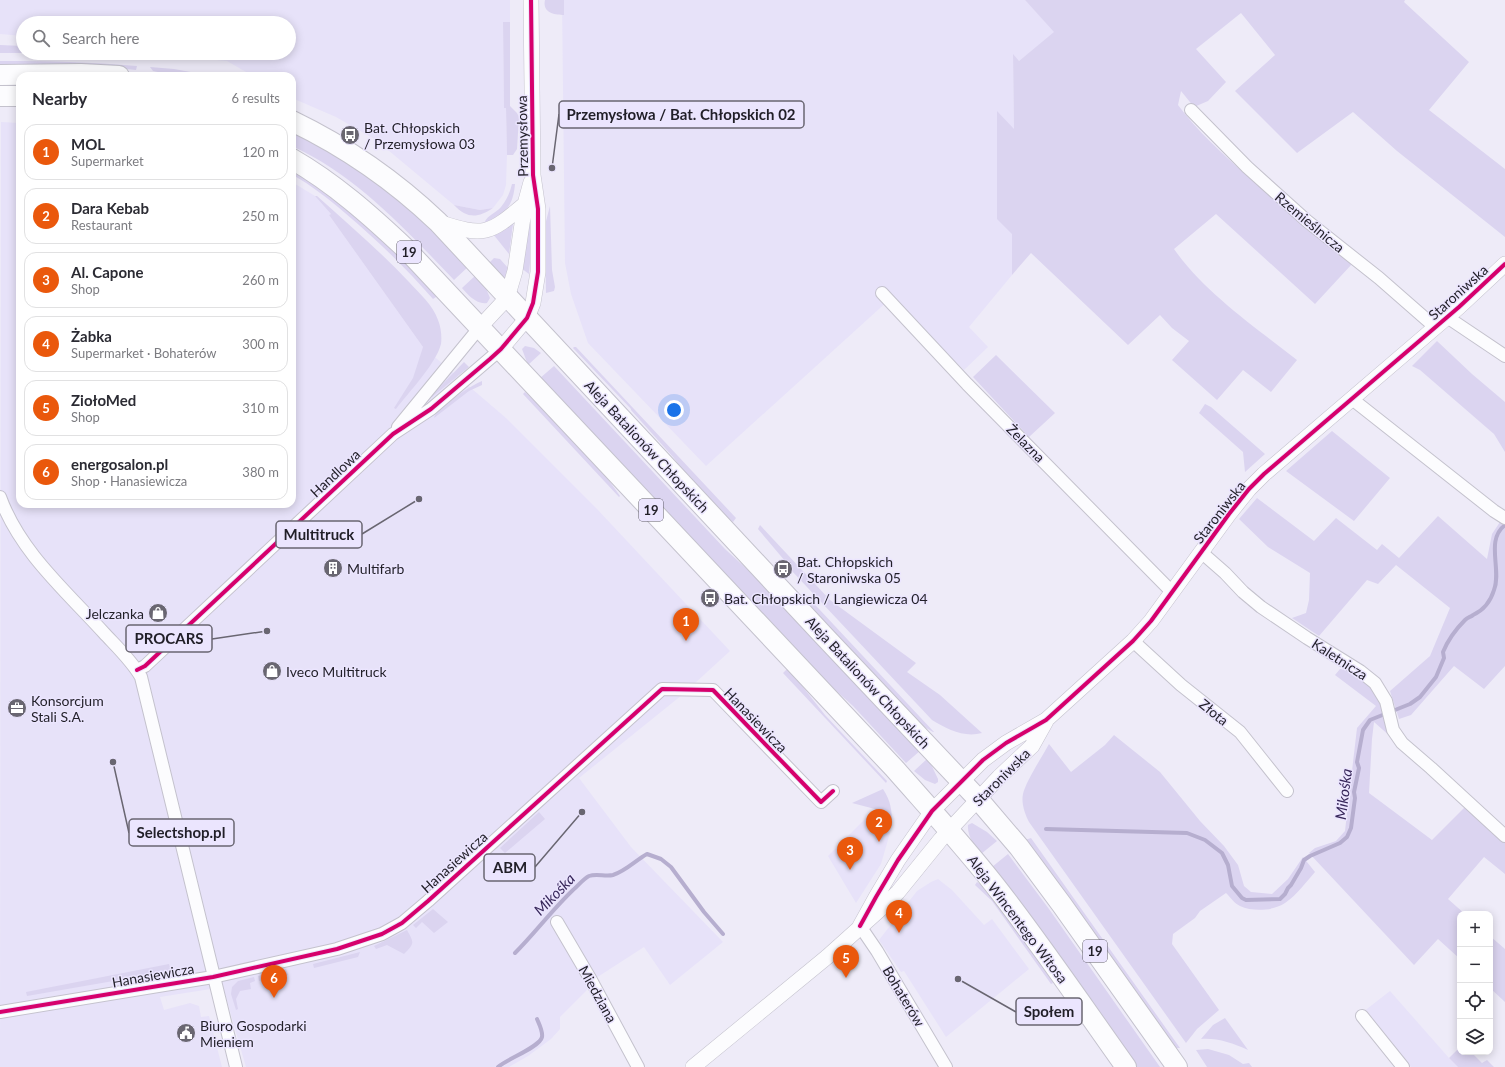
<!DOCTYPE html>
<html lang="en">
<head>
<meta charset="utf-8">
<style>
  body { margin:0; font-family:Lato,sans-serif; background:#f7f7f7; color:#2b2b33 }
  .controls { position:absolute; right:12px; bottom:12px; display:grid; overflow:hidden; border-radius:8px; box-shadow:0 2px 10px #0003 }
  .controls button { width:36px; height:36px; display:grid; place-items:center; padding:0; border:0; border-bottom:1px solid #e1e1e2; background:#fff; color:#2b2b33; font:20px sans-serif }
  .you { position:absolute; left:674px; top:410px; width:14px; height:14px; margin:-10px; border:3px solid #fff; border-radius:50%; background:#1a73e8; box-shadow:0 0 0 6px #1a73e833 }
  .badge { display:grid; place-items:center; width:26px; height:26px; border-radius:50%; background:#ea580c; color:#fff; font-size:13px; font-weight:700 }
  .pin { position:absolute; translate:-50% -33px; filter:drop-shadow(0 1px 2px #0008) }
  .pin::after { content:''; position:absolute; top:21px; width:14px; height:12px; background:inherit; clip-path:polygon(0 0,100% 0,50% 100%) }
  .list { margin:0; padding:0; list-style:none }
  h2 { display:flex; justify-content:space-between; align-items:center; height:52px; margin:0; padding:0 16px; font-size:17px }
  h2 small { font-size:13px; font-weight:400; color:#7c7c81 }
  .list li { display:grid; grid-template-columns:26px 1fr auto; gap:12px; align-items:center; box-sizing:border-box; height:56px; margin:0 8px 8px; padding:0 8px; border:1px solid #e1e1e2; border-radius:12px }
  .list b { display:block; font-size:15px; white-space:nowrap }
  .list p { margin:0; font-size:13px; white-space:nowrap; color:#7c7c81 }
  .list em { font-size:13px; font-style:normal; color:#7c7c81 }
  .icon { flex:none; width:22px; height:22px; fill:none; stroke:currentColor; stroke-width:2; stroke-linecap:round; stroke-linejoin:round }
  .map { position:relative; flex:none; width:1505px; height:1067px; overflow:hidden }
  .search { position:absolute; background:#fff; box-shadow:0 2px 10px #0003; left:16px; top:16px; width:280px; height:44px; display:flex; align-items:center; gap:10px; box-sizing:border-box; padding:0 14px; border-radius:22px; color:#7c7c81; font-size:15px }
  .panel { position:absolute; background:#fff; box-shadow:0 2px 10px #0003; left:16px; top:72px; width:280px; height:436px; border-radius:12px }
  .map>svg:first-child { display:block }
  .built { fill:#e7e2f9 }
  .green { fill:#dbd4f0 }
  .lines { fill:none; stroke-linecap:round; stroke-linejoin:round }
  .stream { stroke:#b6aecf; stroke-width:4 }
  .minor-casing { stroke:#c4c2cd; stroke-width:14 }
  .tertiary-casing { stroke:#c4c2cd; stroke-width:16 }
  .primary-casing { stroke:#c4c2cd; stroke-width:22 }
  .minor { stroke:#fcfcfe; stroke-width:12 }
  .tertiary { stroke:#fcfcfe; stroke-width:15 }
  .primary { stroke:#fcfcfe; stroke-width:20 }
  .cycleway-casing { stroke:#ebe5fe; stroke-width:6 }
  .cycleway { stroke:#d6006c; stroke-width:4 }
  .labels { text-anchor:middle; dominant-baseline:central; stroke-width:3; stroke-linejoin:round; paint-order:stroke }
  .shield { fill:#ebe5fe; stroke:#5e5a68; stroke-width:1 }
  .shield-label { font-size:13px; font-weight:bold; fill:#211f28 }
  .poi-label { font-size:14px; fill:#211f28; stroke:#ebe5fe; text-anchor:start }
  .street-label { font-size:14px; fill:#211f28; stroke:#ebe5fe }
  .water-label { font-size:15px; font-style:italic; fill:#37275a; stroke:#ebe5fe }
  .leader { fill:none; stroke:#696671; stroke-width:1.5 }
  .callout-dot { fill:#696671; stroke:#ebe5fe; stroke-width:1.5 }
  .callout { fill:#ebe5fe; stroke:#696671; stroke-width:1.5 }
  .callout-label { font-size:15px; text-anchor:middle; font-weight:bold; fill:#211f28 }
</style>
</head>
<body>
<div class="map">
<svg width="1505" height="1067" viewBox="0 0 1505 1067">
  <rect width="100%" height="100%" fill="#eeebf8"/>
  <path class="built" d="M 0,0 L 510,0 L 510,22 L 503,22 L 504,107 L 506,108 L 507,155 L 506,185 L 503,195 L 493,208 L 480,210 L 454,205 L 376,140 L 336,117 L 292,98 L 292,76 L 253,76 L 227,61 L 141,53 L 289,53 L 289,23 L 23,23 L 23,36 L 0,34 Z
    M 562,0 L 1025,0 L 1055,32 L 1019,61 L 1013,55 L 1014,130 L 997,112 L 1012,234 L 1012,275 L 969,327 L 988,347 L 964,370 L 890,299 L 706,466 L 588,343 L 571,294 L 565,263 Z
    M 1,122 L 20,123 L 20,504 L 292,504 L 292,182 L 315,196 L 331,214 L 329,215 L 423,347 L 506,418 L 597,509 L 730,651 L 682,695 L 579,778 L 631,847 L 723,942 L 670,985 L 644,947 L 596,978 L 586,991 L 560,1017 L 560,1029 L 551,1039 L 528,1056 L 509,1067 L 246,1067 L 223,987 L 160,997 L 164,1010 L 190,1003 L 199,1006 L 201,1017 L 209,1016 L 222,1067 L 0,1067 Z
    M 870,814 L 890,833 L 881,864 L 856,903 L 828,856 Z
    M 938,879 L 952,890 L 984,925 L 992,919 L 1029,969 L 946,1037 L 904,971 L 901,972 L 879,940 L 917,891 L 931,882 Z
    M 1390,991 L 1449,1058 L 1458,1067 L 1411,1067 L 1363,1012 Z"/>
  <path class="green" d="M 545,0 L 564,0 L 564,15 C 555,15 542,13 545,0 Z
    M 1025,0 L 1405,0 L 1404,2 L 1469,62 L 1429,110 L 1505,169 L 1505,237 L 1397,151 L 1353,112 L 1297,153 L 1235,91 L 1275,55 L 1241,13 L 1196,49 L 1226,82 L 1208,101 L 1194,107 L 1181,91 L 1178,105 C 1197,131 1222,153 1246,175 C 1281,205 1316,235 1352,264 L 1315,304 L 1216,214 L 1174,249 C 1205,293 1255,327 1297,360 L 1271,392 L 1243,370 L 1217,400 L 1172,360 L 1189,341 L 1172,328 L 1160,315 L 1128,345 L 1031,253 L 1012,275 L 1012,234 L 997,219 L 997,111 L 1014,129 L 1013,54 L 1019,61 L 1054,32 Z
    M 503,22 L 510,22 L 510,106 L 517,113 L 519,117 L 517,149 L 513,155 L 507,155 L 506,108 L 504,108 Z
    M 0,45 L 23,46 L 23,53 L 39,53 L 0,53 Z
    M 0,61 C 46,61 92,62 137,66 L 136,70 L 116,68 L 0,67 Z
    M 150,67 L 174,69 L 213,76 L 177,76 L 153,71 Z
    M 292,130 L 335,153 L 408,205 L 469,266 L 454,280 C 405,229 357,176 292,146 Z
    M 302,174 L 369,223 L 439,295 L 433,299 C 406,268 377,240 345,213 C 329,199 312,186 293,175 Z
    M 512,184 L 515,184 C 513,208 504,215 484,225 C 484,217 496,213 501,207 C 507,200 510,192 512,184 Z
    M 315,196 L 317,196 C 348,224 380,251 409,282 C 419,293 433,305 438,320 C 441,327 442,337 441,344 C 436,364 408,393 396,409 L 394,408 L 413,378 L 423,347 L 329,215 L 331,214 Z
    M 454,205 L 480,210 L 493,208 C 478,218 467,219 454,205 Z
    M 533,206 L 530,263 L 529,274 L 521,268 Z
    M 550,206 L 552,270 L 555,287 L 554,291 L 546,293 L 545,225 Z
    M 512,223 L 513,224 L 509,254 L 493,234 Z
    M 494,258 L 500,259 L 508,268 L 506,276 L 504,279 L 488,264 Z
    M 476,275 L 485,286 L 490,298 L 487,303 C 477,305 468,295 462,288 Z
    M 1437,341 L 1472,374 L 1505,402 L 1505,452 L 1494,434 L 1420,370 L 1412,366 Z
    M 525,346 L 534,348 L 541,353 L 528,365 L 522,349 Z
    M 574,347 L 576,347 L 736,518 L 733,522 L 711,504 L 692,482 L 673,457 L 631,410 L 631,409 L 573,348 Z
    M 996,355 L 1055,413 L 1029,437 L 973,377 Z
    M 464,362 L 469,367 L 432,397 L 432,395 Z
    M 554,366 L 725,549 L 760,581 L 921,750 L 906,763 L 853,706 L 793,652 L 539,379 Z
    M 482,381 L 482,385 L 469,391 L 434,418 C 436,408 472,385 482,381 Z
    M 525,392 L 565,429 L 598,465 L 620,496 L 619,497 L 523,394 Z
    M 1205,404 L 1211,407 L 1265,454 L 1245,472 L 1243,452 L 1199,413 Z
    M 1332,431 L 1390,478 L 1354,521 L 1286,471 Z
    M 1257,498 L 1314,541 L 1336,518 L 1377,550 L 1382,544 L 1399,558 L 1438,516 L 1487,559 L 1492,534 L 1500,522 L 1505,525 L 1505,666 L 1484,689 L 1454,666 L 1411,715 L 1399,719 L 1390,691 L 1430,656 L 1450,608 L 1396,565 L 1378,584 L 1367,580 L 1319,636 L 1292,618 L 1306,613 L 1309,600 L 1310,573 L 1268,547 L 1239,519 Z
    M 760,525 L 830,600 L 916,663 L 907,672 L 940,695 L 982,733 C 964,738 947,729 932,720 L 791,570 L 785,561 L 758,529 Z
    M 805,594 L 934,732 L 933,732 L 916,722 L 818,617 L 803,596 Z
    M 788,668 L 825,715 L 887,781 L 886,783 L 783,673 Z
    M 1340,669 L 1350,671 L 1371,686 L 1383,702 L 1391,737 L 1374,722 L 1372,739 L 1369,793 L 1432,840 L 1466,806 L 1505,843 L 1505,874 L 1484,857 L 1448,899 L 1465,914 L 1460,914 L 1460,959 L 1438,939 L 1414,965 L 1309,853 L 1315,848 L 1336,841 L 1345,831 L 1357,728 L 1376,706 L 1335,675 Z
    M 1114,735 L 1160,772 L 1200,821 L 1224,846 L 1238,865 L 1244,886 L 1251,892 L 1272,894 L 1288,879 L 1303,857 L 1315,872 C 1306,882 1297,895 1285,903 C 1273,911 1253,912 1240,906 C 1234,903 1231,898 1226,893 L 1200,911 L 1195,918 L 1173,934 L 1172,944 L 1219,1010 L 1197,1029 L 1186,1043 L 1029,822 C 1025,814 1021,803 1023,794 C 1026,781 1042,757 1049,744 L 1071,772 L 1105,745 Z
    M 928,758 L 938,779 L 938,782 L 935,784 L 925,780 L 914,771 Z
    M 883,789 C 891,801 892,811 892,825 L 875,809 L 852,803 Z
    M 539,812 L 545,819 L 505,853 L 500,848 Z
    M 972,823 L 987,832 L 997,841 L 981,854 C 975,846 967,837 968,825 Z
    M 1031,838 L 1180,1048 L 1174,1048 L 1025,840 Z
    M 1008,854 L 1049,909 L 1160,1067 L 1135,1067 L 992,867 Z
    M 977,882 L 987,889 L 1044,964 L 1053,983 L 1051,984 L 992,901 L 975,885 Z
    M 433,909 L 448,922 L 434,933 L 422,922 L 416,928 L 413,925 Z
    M 407,930 C 414,943 415,943 404,954 L 387,945 L 376,949 L 374,946 Z
    M 1490,936 L 1505,949 L 1505,1002 L 1490,988 Z
    M 360,952 L 358,957 L 314,968 L 313,964 Z
    M 169,964 L 171,971 L 27,996 L 26,992 Z
    M 286,969 L 288,975 L 259,981 L 258,976 Z
    M 254,977 L 255,981 L 250,983 L 251,989 L 240,991 L 236,999 L 238,1009 L 236,1010 L 231,994 L 232,987 L 238,981 Z
    M 1225,1018 L 1248,1050 C 1232,1043 1218,1038 1201,1039 L 1213,1025 Z
    M 1460,1047 L 1460,1052 L 1471,1052 L 1482,1063 L 1487,1060 L 1494,1067 L 1458,1067 L 1449,1058 Z
    M 1208,1049 L 1229,1055 L 1243,1064 L 1249,1063 L 1252,1067 L 1207,1067 L 1196,1050 Z"/>
  <g class="lines">
    <path class="stream" d="M 1046,829 L 1187,833 L 1205,840 L 1222,853 L 1228,865 L 1232,886 L 1242,898 L 1246,900 L 1280,899 L 1285,894 L 1288,888 L 1291,885 L 1301,868 L 1304,860 L 1310,856 L 1340,843 L 1347,837 L 1351,828 L 1355,798 L 1354,792 L 1359,768 L 1357,762 L 1363,730 L 1370,720 L 1410,704 L 1420,697 L 1436,677 L 1444,658 L 1443,652 C 1448,640 1456,629 1465,620 C 1468,617 1471,617 1473,615 C 1484,610 1491,600 1494,590 C 1502,570 1485,540 1505,525
      M 515,953 C 535,933 552,910 573,890 C 578,886 583,879 589,876 C 597,873 605,877 613,875 C 626,871 636,860 647,854 L 661,859 L 671,867 L 704,912 L 723,934
      M 498,1067 C 507,1059 540,1047 542,1037 C 543,1031 539,1024 537,1019"/>
    <g class="minor-casing">
      <path id="minor" d="M 1191,110 L 1247,167 L 1307,221 L 1379,278 L 1435,327
        M 882,293 L 967,384 L 1172,592
        M 1447,317 L 1505,356
        M 1352,399 L 1494,511 L 1505,518
        M 398,427 L 480,327
        M 0,497 C 20,552 66,591 104,633 C 117,647 132,661 141,677 L 236,1067
        M 1201,552 L 1225,573 L 1243,592 L 1261,607 L 1307,638 L 1360,671 L 1375,683 L 1386,701 L 1393,730 L 1402,743 L 1431,768 L 1505,836
        M 1133,641 L 1181,685 L 1240,732 L 1287,791
        M 137,670 L 145,666 L 393,434 L 431,409 L 501,349
        M 557,922 L 591,980 L 638,1067
        M 860,926 L 877,951 L 946,1067
        M 0,1012 L 213,977 L 337,949 L 382,934 L 402,923 L 428,901 L 662,689 L 713,690 L 821,802 L 833,791
        M 1362,1016 L 1403,1067"/>
    </g>
    <g class="tertiary-casing">
      <path id="tertiary" d="M 438,222 C 485,237 488,235 525,204
        M 480,327 L 507,298 L 515,271 L 525,204 L 531,182
        M 501,349 L 527,318 L 533,303 L 538,272 L 538,209 L 533,175 L 531,0
        M 860,926 L 876,897 L 898,860 L 932,811 L 983,760 L 1006,743 L 1046,720 L 1133,641 L 1151,621 L 1229,514 L 1249,489 L 1264,474 L 1459,307 L 1505,264
        M 693,1067 L 827,957 L 886,904 L 898,892 L 941,839 L 999,777 L 1032,746 L 1046,721"/>
    </g>
    <g class="primary-casing">
      <path id="primary" d="M 0,75 L 81,74 L 119,76
        M 0,96 L 20,96
        M 292,121 C 346,147 395,181 438,222 L 824,636 L 978,799 L 1019,847 L 1062,905 L 1177,1067
        M 292,159 C 334,183 371,216 406,249 L 894,768 C 930,809 967,849 1000,892 C 1044,949 1084,1008 1126,1067"/>
    </g>
    <use href="#minor" class="minor"/>
    <use href="#tertiary" class="tertiary"/>
    <use href="#primary" class="primary"/>
    <g class="cycleway-casing">
      <path id="cycleway" d="M 137,670 L 145,666 L 393,434 L 431,409 L 490,359 L 501,349 L 527,318 L 533,303 L 538,272 L 538,209 L 533,175 L 531,0
        M 860,926 L 876,897 L 898,860 L 932,811 L 983,760 L 1006,743 L 1046,720 L 1133,641 L 1151,621 L 1229,514 L 1249,489 L 1264,474 L 1459,307 L 1505,264
        M 0,1012 L 213,977 L 337,949 L 382,934 L 402,923 L 428,901 L 662,689 L 713,690 L 821,802 L 833,791"/>
    </g>
    <use href="#cycleway" class="cycleway"/>
  </g>
  <defs>
    <g id="bus-disc" transform="scale(1)"><circle r="9.5" fill="#696671" stroke="#ebe5fe"/><path d="M-5-6H5V4H4V6H2V4H-2V6H-4V4H-5ZM-3.5-4V0h7V-4ZM-3.5 1.2v1.5H-2V1.2ZM2 1.2v1.5H3.5V1.2Z" fill="#fff"/></g>
    <g id="building-disc" transform="scale(1)"><circle r="9.5" fill="#696671" stroke="#ebe5fe"/><path d="M-4-6H4V6H1V3H-1V6H-4ZM-2.5-4.3h1.7v1.8h-1.7ZM.8-4.3h1.7v1.8H.8ZM-2.5-1h1.7V.8h-1.7ZM.8-1h1.7V.8H.8Z" fill="#fff"/></g>
    <g id="shop-disc" transform="scale(1)"><circle r="9.5" fill="#696671" stroke="#ebe5fe"/><path d="M-5-2.5h2.3a2.7 3.5 0 0 1 5.4 0H5L5.5 6h-11ZM-1.5-2.5h3a1.5 2.3 0 0 0-3 0Z" fill="#fff"/></g>
    <g id="office-disc" transform="scale(1)"><circle r="9.5" fill="#696671" stroke="#ebe5fe"/><path d="M-6-3h4V-5.5h4V-3h4V5H-6ZM-1-4.5V-3h2v-1.5ZM-6 0V1H6V0Z" fill="#fff"/></g>
    <g id="civic-disc" transform="scale(1)"><circle r="9.5" fill="#696671" stroke="#ebe5fe"/><path d="M-.6-6.5H3V-4.5H.6V-3L4-1V1h2V6H-6V1h2V-1L-.6-3ZM-1.2 2.5V6h2.4V2.5Z" fill="#fff"/></g>
  </defs>
  <g fill-rule="evenodd">
    <use href="#bus-disc" x="350" y="135"/>
    <use href="#building-disc" x="333" y="568"/>
    <use href="#bus-disc" x="783" y="569"/>
    <use href="#bus-disc" x="710" y="598"/>
    <use href="#shop-disc" x="158" y="613"/>
    <use href="#shop-disc" x="272" y="671"/>
    <use href="#office-disc" x="17" y="708"/>
    <use href="#civic-disc" x="186" y="1033"/>
  </g>
  <g class="labels">
    <g class="shield">
      <rect x="397" y="241" width="24" height="22" rx="3"/>
      <rect x="639" y="499" width="24" height="22" rx="3"/>
      <rect x="1083" y="940" width="24" height="22" rx="3"/>
    </g>
    <g class="shield-label">
      <text x="409" y="252">19</text>
      <text x="651" y="510">19</text>
      <text x="1095" y="951">19</text>
    </g>
    <g class="poi-label">
      <text x="364" y="127">Bat. Chłopskich<tspan x="364" dy="16">/ Przemysłowa 03</tspan></text>
      <text x="797" y="561">Bat. Chłopskich<tspan x="797" dy="16">/ Staroniwska 05</tspan></text>
      <text x="347" y="568">Multifarb</text>
      <text x="724" y="598">Bat. Chłopskich / Langiewicza 04</text>
      <text x="144" y="613" text-anchor="end">Jelczanka</text>
      <text x="286" y="671">Iveco Multitruck</text>
      <text x="31" y="700">Konsorcjum<tspan x="31" dy="16">Stali S.A.</tspan></text>
      <text x="200" y="1025">Biuro Gospodarki<tspan x="200" dy="16">Mieniem</tspan></text>
    </g>
    <g class="street-label">
      <text transform="translate(522 136) rotate(-91)">Przemysłowa</text>
      <text transform="translate(1310 222) rotate(40)">Rzemieślnicza</text>
      <text transform="translate(1458 292) rotate(-42)">Staroniwska</text>
      <text transform="translate(1026 443) rotate(45)">Żelazna</text>
      <text transform="translate(647 446) rotate(47)">Aleja Batalionów Chłopskich</text>
      <text transform="translate(335 473) rotate(-43)">Handlowa</text>
      <text transform="translate(1219 512) rotate(-52)">Staroniwska</text>
      <text transform="translate(1340 659) rotate(33)">Kaletnicza</text>
      <text transform="translate(868 682) rotate(47)">Aleja Batalionów Chłopskich</text>
      <text transform="translate(1214 712) rotate(39)">Złota</text>
      <text transform="translate(756 720) rotate(46)">Hanasiewicza</text>
      <text transform="translate(1001 777) rotate(-45)">Staroniwska</text>
      <text transform="translate(454 862) rotate(-42)">Hanasiewicza</text>
      <text transform="translate(1018 919) rotate(53)">Aleja Wincentego Witosa</text>
      <text transform="translate(153 975) rotate(-10)">Hanasiewicza</text>
      <text transform="translate(598 994) rotate(61)">Miedziana</text>
      <text transform="translate(904 996) rotate(59)">Bohaterów</text>
    </g>
    <g class="water-label">
      <text transform="translate(1343 794) rotate(-83)">Mikośka</text>
      <text transform="translate(554 894) rotate(-46)">Mikośka</text>
    </g>
  </g>
  <path class="leader" d="M552 168L559 114M419 499L362 534M267 631L212 639M113 762L129 833M582 812L535 867M958 979L1016 1012"/>
  <g class="callout-dot">
    <circle cx="552" cy="168" r="4"/>
    <circle cx="419" cy="499" r="4"/>
    <circle cx="267" cy="631" r="4"/>
    <circle cx="113" cy="762" r="4"/>
    <circle cx="582" cy="812" r="4"/>
    <circle cx="958" cy="979" r="4"/>
  </g>
  <g class="callout">
    <rect x="559" y="101" width="245" height="27" rx="4"/>
    <rect x="276" y="521" width="86" height="27" rx="4"/>
    <rect x="126" y="625" width="86" height="27" rx="4"/>
    <rect x="129" y="819" width="105" height="27" rx="4"/>
    <rect x="484" y="854" width="51" height="27" rx="4"/>
    <rect x="1016" y="998" width="66" height="27" rx="4"/>
  </g>
  <g class="callout-label">
    <text x="681" y="120">Przemysłowa / Bat. Chłopskich 02</text>
    <text x="319" y="540">Multitruck</text>
    <text x="169" y="644">PROCARS</text>
    <text x="181" y="838">Selectshop.pl</text>
    <text x="510" y="873">ABM</text>
    <text x="1049" y="1017">Społem</text>
  </g>
</svg>
<div class="controls">
<button>+</button>
<button>−</button>
<button><svg class="icon" aria-label="locate" viewBox="0 0 24 24"><circle cx="12" cy="12" r="6"/><path d="M12 2v4M12 18v4M2 12h4M18 12h4"/></svg></button>
<button><svg class="icon" aria-label="layers" viewBox="0 0 24 24"><path d="M12 4l9 5-9 5-9-5zM3 14l9 5 9-5"/></svg></button>
</div>
<div class="you"></div>
<div class="pin badge" style="left:686px;top:641px">1</div>
<div class="pin badge" style="left:879px;top:842px">2</div>
<div class="pin badge" style="left:850px;top:870px">3</div>
<div class="pin badge" style="left:899px;top:933px">4</div>
<div class="pin badge" style="left:846px;top:978px">5</div>
<div class="pin badge" style="left:274px;top:998px">6</div>
<div class="search"><svg class="icon" aria-label="search" viewBox="0 0 24 24"><circle cx="10" cy="10" r="6"/><path d="M15 15l6 6"/></svg>Search here</div>
<section class="panel">
<h2>Nearby<small>6 results</small></h2>
<ul class="list">
<li><span class="badge">1</span><div><b>MOL</b><p>Supermarket</p></div><em>120 m</em></li>
<li><span class="badge">2</span><div><b>Dara Kebab</b><p>Restaurant</p></div><em>250 m</em></li>
<li><span class="badge">3</span><div><b>Al. Capone</b><p>Shop</p></div><em>260 m</em></li>
<li><span class="badge">4</span><div><b>Żabka</b><p>Supermarket · Bohaterów</p></div><em>300 m</em></li>
<li><span class="badge">5</span><div><b>ZiołoMed</b><p>Shop</p></div><em>310 m</em></li>
<li><span class="badge">6</span><div><b>energosalon.pl</b><p>Shop · Hanasiewicza</p></div><em>380 m</em></li>
</ul>
</section>
</div>
</body>
</html>
